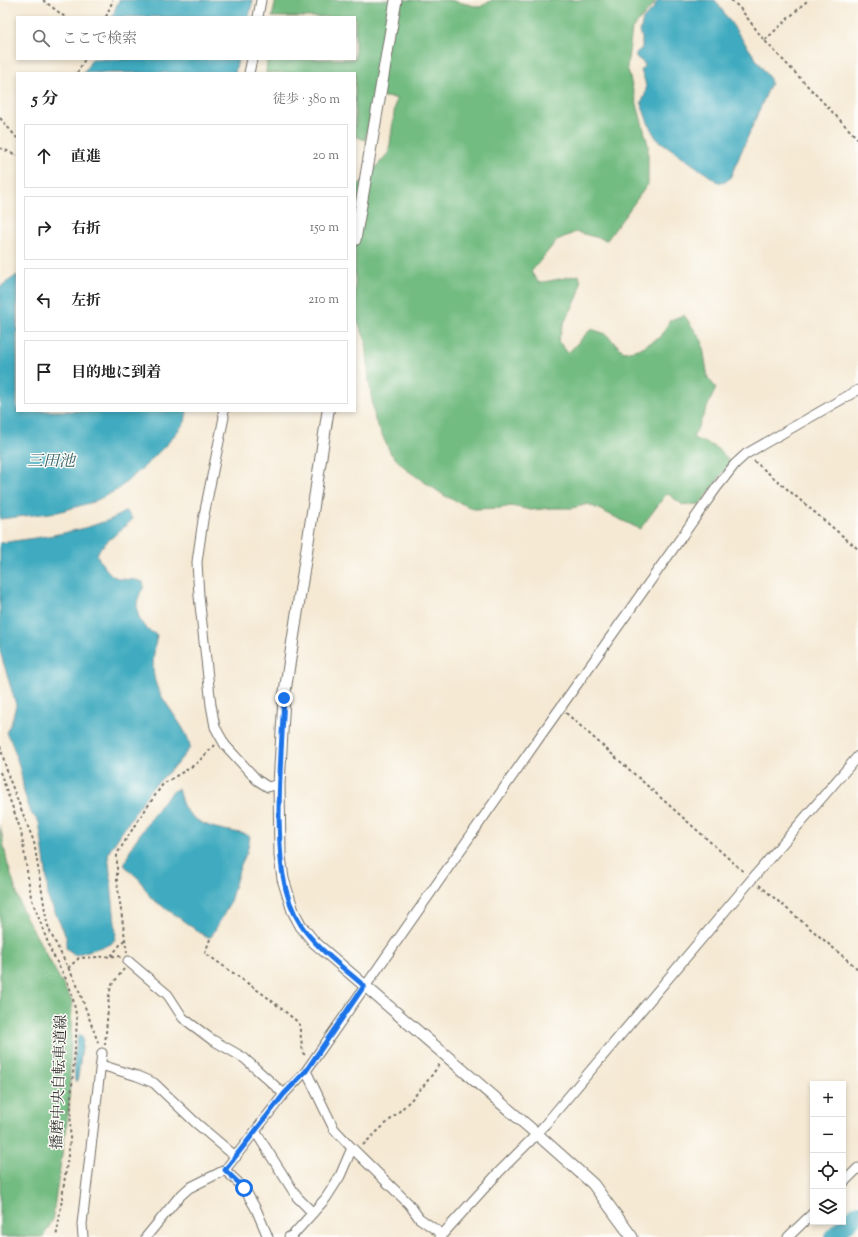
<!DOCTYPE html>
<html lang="ja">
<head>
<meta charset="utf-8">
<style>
  body { margin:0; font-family:"Sorts Mill Goudy","Noto Serif JP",serif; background:#f6f6f6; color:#222 }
  .controls { position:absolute; right:12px; bottom:12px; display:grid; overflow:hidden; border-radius:0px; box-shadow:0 2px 6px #0003 }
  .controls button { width:36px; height:36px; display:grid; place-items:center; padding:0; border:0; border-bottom:1px solid #e0e0e0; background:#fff; color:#222; font:20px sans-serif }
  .stop { position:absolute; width:12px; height:12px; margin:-9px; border:3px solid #1a73e8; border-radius:50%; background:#fff }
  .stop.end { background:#1a73e8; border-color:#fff; box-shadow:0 1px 4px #0008 }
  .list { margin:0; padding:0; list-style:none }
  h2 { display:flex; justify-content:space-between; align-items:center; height:52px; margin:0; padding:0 16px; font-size:17px }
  h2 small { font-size:13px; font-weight:400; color:#767676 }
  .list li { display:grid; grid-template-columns:26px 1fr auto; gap:12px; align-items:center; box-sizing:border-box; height:64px; margin:0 8px 8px; padding:0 8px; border:1px solid #e0e0e0; border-radius:0px }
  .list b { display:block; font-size:15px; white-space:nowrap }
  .list em { font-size:13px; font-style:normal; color:#767676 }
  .icon { flex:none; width:22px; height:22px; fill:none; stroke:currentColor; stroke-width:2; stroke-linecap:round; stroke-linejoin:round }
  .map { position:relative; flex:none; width:858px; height:1237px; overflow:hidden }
  .search { position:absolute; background:#fff; box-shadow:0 2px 6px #0003; left:16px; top:16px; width:340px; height:44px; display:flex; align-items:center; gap:10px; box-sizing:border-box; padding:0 14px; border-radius:0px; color:#767676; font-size:15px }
  .panel { position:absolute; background:#fff; box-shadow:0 2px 6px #0003; left:16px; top:72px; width:340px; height:340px; border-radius:0px }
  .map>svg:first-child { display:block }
  .forest { fill:#72bb81; stroke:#4e7356 }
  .water { fill:#41abc0; stroke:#366b76 }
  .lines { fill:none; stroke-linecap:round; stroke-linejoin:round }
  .river { stroke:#41abc0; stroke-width:18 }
  .minor-casing { stroke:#726e66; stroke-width:11 }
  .tertiary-casing { stroke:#726e66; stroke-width:13 }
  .path { stroke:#726e66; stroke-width:2; stroke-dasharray:3 3; stroke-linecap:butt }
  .minor { stroke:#fff; stroke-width:9 }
  .tertiary { stroke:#fff; stroke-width:11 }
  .route { stroke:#1a73e8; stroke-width:5 }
  .labels { text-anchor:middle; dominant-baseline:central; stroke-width:3; stroke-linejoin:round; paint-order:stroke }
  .street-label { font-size:15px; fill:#2b2b2b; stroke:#fdfcf7 }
  .water-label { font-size:16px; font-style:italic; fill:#345e67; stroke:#fdfcf7 }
</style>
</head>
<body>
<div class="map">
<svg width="858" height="1237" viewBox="0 0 858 1237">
  <rect width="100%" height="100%" fill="#fdfcf7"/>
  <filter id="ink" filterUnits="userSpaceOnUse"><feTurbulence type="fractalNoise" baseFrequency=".025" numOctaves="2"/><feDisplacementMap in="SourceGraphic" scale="8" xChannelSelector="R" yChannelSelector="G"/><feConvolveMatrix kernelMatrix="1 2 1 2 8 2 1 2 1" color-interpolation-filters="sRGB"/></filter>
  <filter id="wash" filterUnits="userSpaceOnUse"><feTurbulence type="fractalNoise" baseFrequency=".012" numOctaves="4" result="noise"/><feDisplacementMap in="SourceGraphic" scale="16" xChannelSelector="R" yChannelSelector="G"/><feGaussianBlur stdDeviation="0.9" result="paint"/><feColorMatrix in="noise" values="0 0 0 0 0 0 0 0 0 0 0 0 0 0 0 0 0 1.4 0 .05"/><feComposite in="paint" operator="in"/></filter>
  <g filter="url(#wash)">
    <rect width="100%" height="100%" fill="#f5e9d4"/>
    <path class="forest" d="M 276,0 L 449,0 L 480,7 L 492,0 L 654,0 L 655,3 L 632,29 L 627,67 L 648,145 L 648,184 L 607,240 L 576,232 L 557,240 L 531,272 L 539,283 L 579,275 C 585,292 571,308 564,323 C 562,328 560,335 558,341 L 568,353 L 591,329 L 606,334 L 624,352 L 639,349 L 661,337 L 670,320 L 684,315 L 702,341 L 708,378 L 716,388 L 693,438 C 711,445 719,446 730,463 L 700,504 L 683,505 L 667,493 L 640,529 L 588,504 L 572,508 L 551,508 L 531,510 L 511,506 L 500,508 L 474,509 L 445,496 L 407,470 L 391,454 L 375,420 L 369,380 L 366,341 L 355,316 L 355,187 L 366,179 L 389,152 L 396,98 L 375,96 L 365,140 L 355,136 L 355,73 L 266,73 L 267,59 L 355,59 L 355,17 L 272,17 Z
      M 0,825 L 7,862 L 22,910 L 72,1001 L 69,1108 L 52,1221 L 43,1237 L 0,1237 Z"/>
    <path class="water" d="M 119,0 L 253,0 L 249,17 L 112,17 Z
      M 658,0 L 715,0 L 770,79 L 771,83 L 730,178 L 725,182 L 718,182 L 657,139 C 649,128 645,115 641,102 C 649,91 646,83 641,71 L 645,64 L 636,57 L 636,53 L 642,48 L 642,38 L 640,32 L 643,19 L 651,11 L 654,9 L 654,7 Z
      M 92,59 L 238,59 L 235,73 L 84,73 Z
      M 17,275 L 17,411 L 187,411 L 187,412 L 185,422 L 167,444 L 145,466 L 117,490 L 93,502 L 58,512 L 0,519 L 0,287 Z
      M 126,511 L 133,519 L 100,548 L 97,555 C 99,561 109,574 115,577 C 124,581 134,578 143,582 L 144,587 C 135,599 134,616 146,628 C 149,632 154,632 157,635 C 154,652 150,670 157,687 C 163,703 191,733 190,748 L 175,766 L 150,790 L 108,853 L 116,933 L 115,939 L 111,944 L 75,955 L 66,948 L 66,936 L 48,898 L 46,871 L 39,822 L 31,813 L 24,792 L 21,773 L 15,752 L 11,741 L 6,733 L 12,721 L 16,705 L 0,651 L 0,543 C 34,538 71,534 103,522 C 111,520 119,515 126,511 Z
      M 178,789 C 180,795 181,802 184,807 C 194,823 212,828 230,831 C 237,833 244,832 250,837 L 247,852 L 240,867 L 229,905 L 211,937 L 206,937 L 151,898 L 139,879 L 124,865 L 133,844 L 163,801 L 173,791 Z
      M 78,1035 L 82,1036 L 83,1040 L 78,1077 L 77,1081 L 75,1081 L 74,1058 Z"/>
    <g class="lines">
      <path class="river" d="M 833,1237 L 858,1213"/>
    </g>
  </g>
  <g filter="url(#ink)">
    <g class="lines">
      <g class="minor-casing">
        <path id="minor" d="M 258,17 L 261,0
          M 249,73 L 252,59
          M 223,411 L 224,417 L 203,520 L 197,562 L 199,596 L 211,705 L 215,727 L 225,745 L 257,780 L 268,787 L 279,784
          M 128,961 L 168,995 L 183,1018 L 211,1039 L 244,1058 L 284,1094
          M 101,1065 L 137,1076 L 154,1083 L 195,1122 L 236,1157
          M 306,1071 L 334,1129 L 352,1148 L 409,1204 L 419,1218 L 442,1234
          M 255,1131 L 297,1197 L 313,1213
          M 225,1170 L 244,1188 L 256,1209 L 268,1237
          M 843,1183 L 858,1168
          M 83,1237 L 82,1224 L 102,1053
          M 146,1237 L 179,1197 L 189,1188 L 225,1170 L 284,1094 L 306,1071 L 541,735 L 717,487 L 735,464 L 746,454 L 858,390
          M 289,1237 L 293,1235 L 326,1198 L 340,1176 L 352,1148
          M 440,1237 L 499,1172 L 537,1134 L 752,879 L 858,756
          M 788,1237 L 813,1213"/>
      </g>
      <g class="tertiary-casing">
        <path id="tertiary" d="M 355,240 L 396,0
          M 328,411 L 284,698 L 279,784 L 280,856 L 283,879 L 293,911 L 301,926 L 314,942 L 537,1134 L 593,1184 L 632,1237"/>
      </g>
      <path class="path" d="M 43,0 L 65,17
        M 731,0 L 739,7 L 764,40 L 858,139
        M 106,17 L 113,0
        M 765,40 L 808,0
        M 77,73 L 85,59
        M 0,118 L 17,138
        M 0,148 L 17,155
        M 754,461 L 858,549
        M 566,713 L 745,873
        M 0,746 L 9,778 L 34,842 L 47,923 L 51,934 L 77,985 L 99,1045
        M 0,772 L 21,831 L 31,897 L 51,951 L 67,981 L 72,994 L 77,1019 L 76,1037 L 71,1098 L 70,1141 L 58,1227 L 56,1237
        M 759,885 L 858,969
        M 210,939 L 205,953 L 267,997 L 299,1023 L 303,1053 L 306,1056
        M 127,953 L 117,882 L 117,854 L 137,822 L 163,784 L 196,764 L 215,745
        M 111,956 L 124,940
        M 68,968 L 79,958 L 118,956 L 121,957
        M 105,1045 L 109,996 L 111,986 L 124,969
        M 363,1145 C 391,1118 419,1097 440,1063"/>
      <use href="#minor" class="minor"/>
      <use href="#tertiary" class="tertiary"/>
    </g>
  </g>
  <g class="lines" filter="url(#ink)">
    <path class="route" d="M 244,1188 L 225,1170 L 284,1094 L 306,1071 L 364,986 C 344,968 316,948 301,925 C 280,893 280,853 279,816 C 279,777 282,737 284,698"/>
  </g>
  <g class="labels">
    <g class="street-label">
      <text transform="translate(60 1082) rotate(-88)">播磨中央自転車道線</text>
    </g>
    <g class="water-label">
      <text x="51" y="462">三田池</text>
    </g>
  </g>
</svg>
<div class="controls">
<button>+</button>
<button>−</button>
<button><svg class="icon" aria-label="locate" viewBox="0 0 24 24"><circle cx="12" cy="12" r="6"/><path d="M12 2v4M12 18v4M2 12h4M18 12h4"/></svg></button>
<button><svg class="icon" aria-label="layers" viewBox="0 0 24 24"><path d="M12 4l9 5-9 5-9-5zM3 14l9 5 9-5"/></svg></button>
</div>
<div class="stop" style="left:244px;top:1188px"></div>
<div class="stop end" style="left:284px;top:698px"></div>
<div class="search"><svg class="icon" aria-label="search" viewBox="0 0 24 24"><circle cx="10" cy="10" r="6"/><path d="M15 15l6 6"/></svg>ここで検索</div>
<section class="panel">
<h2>5 分<small>徒歩 · 380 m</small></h2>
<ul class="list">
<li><svg class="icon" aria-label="ahead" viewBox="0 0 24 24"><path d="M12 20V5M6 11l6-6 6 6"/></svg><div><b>直進</b></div><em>20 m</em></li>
<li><svg class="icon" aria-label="right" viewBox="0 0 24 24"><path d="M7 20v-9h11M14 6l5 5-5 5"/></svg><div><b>右折</b></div><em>150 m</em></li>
<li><svg class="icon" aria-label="left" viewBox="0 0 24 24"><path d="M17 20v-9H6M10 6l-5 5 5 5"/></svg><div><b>左折</b></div><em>210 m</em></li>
<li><svg class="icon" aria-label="arrive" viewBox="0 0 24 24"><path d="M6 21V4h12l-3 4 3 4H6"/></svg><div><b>目的地に到着</b></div></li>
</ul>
</section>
</div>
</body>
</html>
